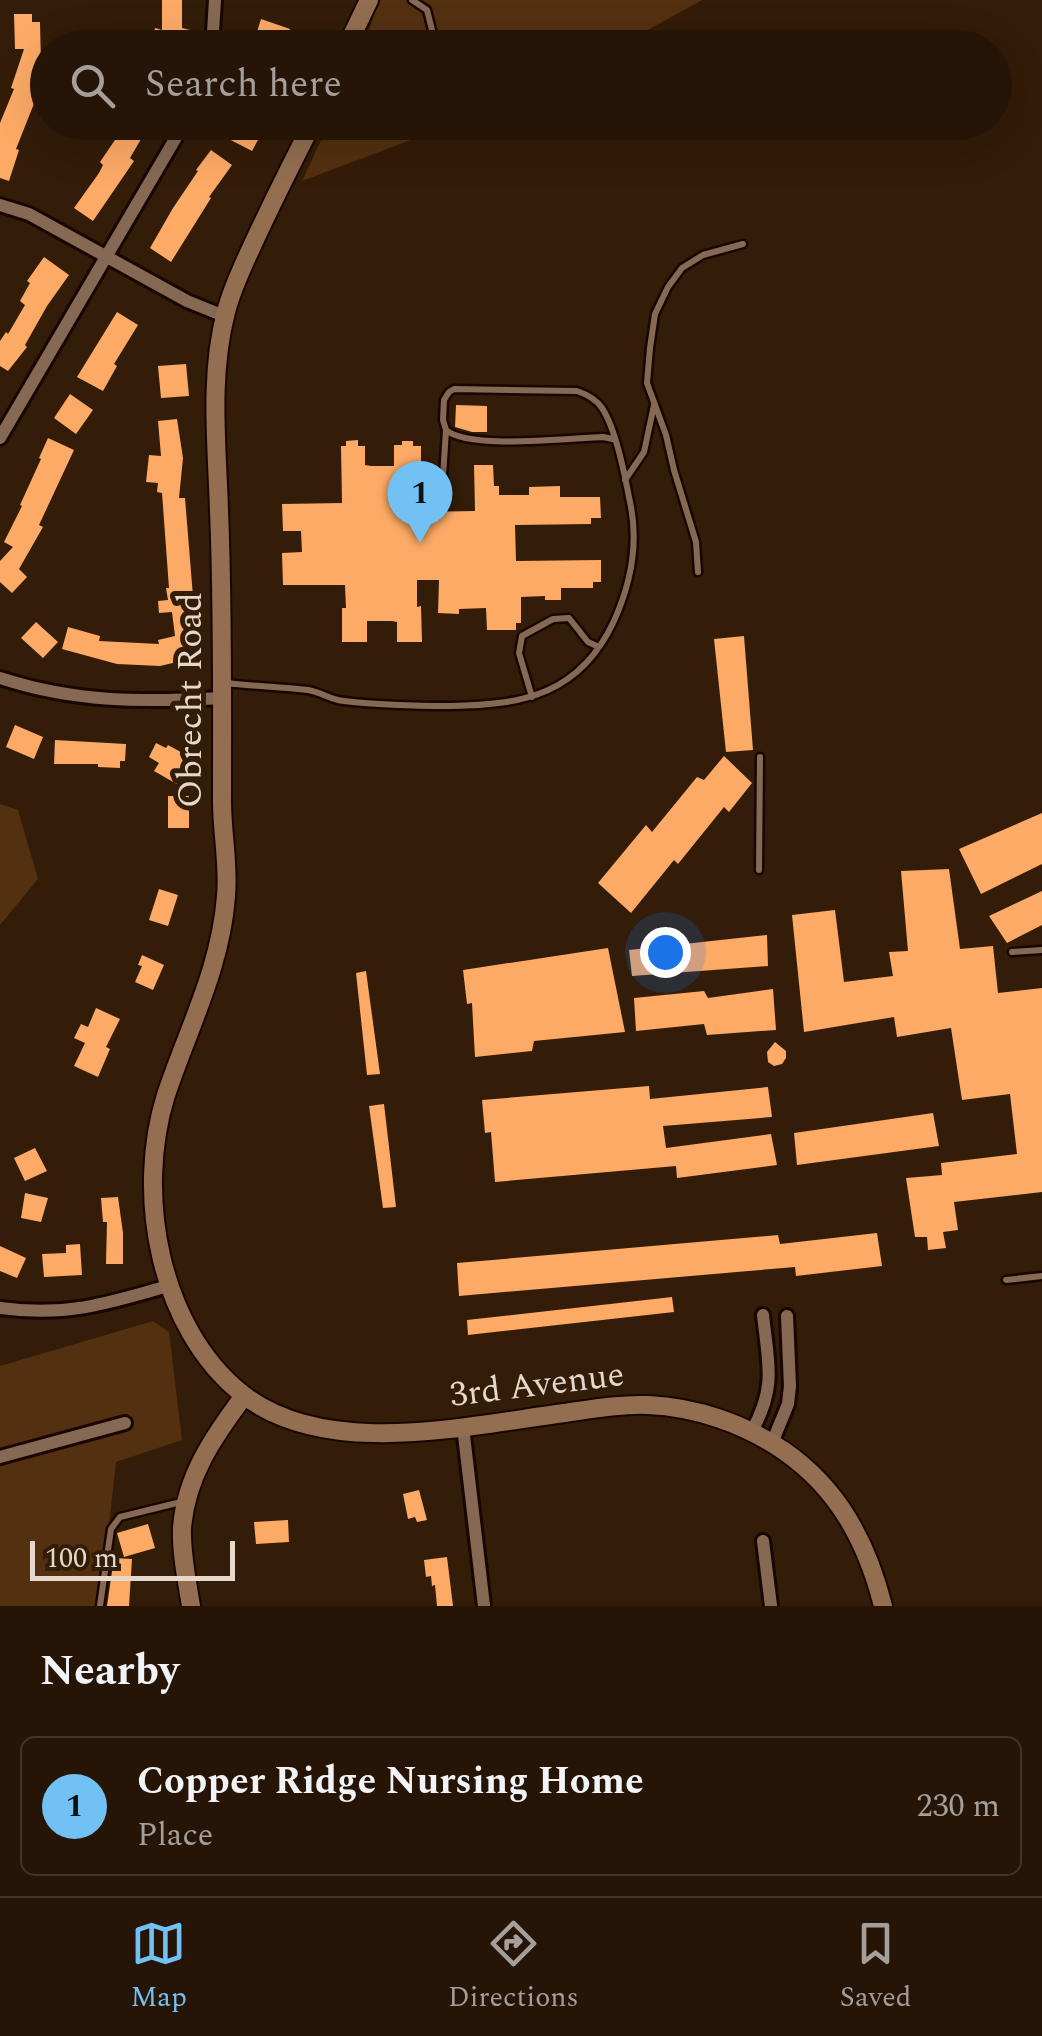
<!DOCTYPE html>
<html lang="en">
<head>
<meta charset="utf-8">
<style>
  body { margin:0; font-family:Spectral,serif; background:#2e1e10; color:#f1f3f6 }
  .scale { position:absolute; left:30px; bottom:25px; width:205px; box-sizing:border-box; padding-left:10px; border:5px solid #e8d8cc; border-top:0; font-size:28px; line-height:35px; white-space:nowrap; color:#e8d8cc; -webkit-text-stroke:8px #331c08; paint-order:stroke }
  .you { position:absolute; left:665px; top:952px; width:35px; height:35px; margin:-25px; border:8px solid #fff; border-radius:50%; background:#1a73e8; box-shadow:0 0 0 15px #1a73e833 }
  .badge { display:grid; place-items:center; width:65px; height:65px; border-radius:50%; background:#72c1f5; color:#111; font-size:32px; font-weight:700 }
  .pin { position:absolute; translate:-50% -82px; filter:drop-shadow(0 2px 5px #0008) }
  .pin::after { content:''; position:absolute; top:52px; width:35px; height:30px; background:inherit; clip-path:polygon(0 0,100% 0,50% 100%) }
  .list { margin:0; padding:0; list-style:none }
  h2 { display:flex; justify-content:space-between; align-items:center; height:130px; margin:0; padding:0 40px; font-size:42px }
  h2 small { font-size:32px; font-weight:400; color:#a49f9b }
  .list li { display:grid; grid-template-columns:65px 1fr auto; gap:30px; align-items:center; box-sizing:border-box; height:140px; margin:0 20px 20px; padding:0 20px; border:2px solid #423428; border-radius:15px }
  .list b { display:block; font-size:38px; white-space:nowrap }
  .list p { margin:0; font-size:32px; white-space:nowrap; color:#a49f9b }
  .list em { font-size:32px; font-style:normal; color:#a49f9b }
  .icon { flex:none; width:55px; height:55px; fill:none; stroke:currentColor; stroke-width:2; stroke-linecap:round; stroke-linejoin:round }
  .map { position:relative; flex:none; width:1042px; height:1606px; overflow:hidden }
  .search { position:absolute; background:#261506; box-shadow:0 10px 40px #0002; left:30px; right:30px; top:30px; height:110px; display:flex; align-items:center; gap:25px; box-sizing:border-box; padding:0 35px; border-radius:55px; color:#a49f9b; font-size:38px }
  .sheet { height:290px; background:#261506 }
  nav { display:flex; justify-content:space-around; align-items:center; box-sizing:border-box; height:140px; border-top:2px solid #423428; background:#261506; font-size:28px; color:#a49f9b }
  nav a { display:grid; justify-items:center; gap:5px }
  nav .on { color:#72c1f5 }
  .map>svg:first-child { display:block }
  .green { fill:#533010 }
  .building { fill:#fdaa66 }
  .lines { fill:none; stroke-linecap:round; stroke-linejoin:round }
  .lane-casing { stroke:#1a0600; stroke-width:11 }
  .street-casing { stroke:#1a0600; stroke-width:18 }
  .secondary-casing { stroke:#1a0600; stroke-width:22 }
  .lane { stroke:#856954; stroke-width:6 }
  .street { stroke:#856954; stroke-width:12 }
  .secondary { stroke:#936e51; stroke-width:18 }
  .labels { text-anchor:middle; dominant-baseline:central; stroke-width:10; stroke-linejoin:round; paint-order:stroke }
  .street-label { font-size:35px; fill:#e8d8cc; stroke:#331c08 }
</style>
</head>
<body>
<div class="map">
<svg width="1042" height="1606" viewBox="0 0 1042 1606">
  <rect width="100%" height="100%" fill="#331c08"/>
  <path class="green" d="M 378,0 L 702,0 L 617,47 L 364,48 Z
    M 329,123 L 329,122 L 456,123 L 302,181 Z
    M 0,804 L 18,810 L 38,879 L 0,925 Z
    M 153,1321 L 169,1332 L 182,1440 L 116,1462 L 100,1606 L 0,1606 L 0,1366 Z"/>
  <path class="building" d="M 162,0 L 182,0 L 182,28 L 190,30 L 185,48 L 150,48 L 155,28 L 162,30 Z
    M 14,14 L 32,14 L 32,22 L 40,22 L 41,65 L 43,66 L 40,75 L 47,77 L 44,86 L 48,87 L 48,93 L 46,99 L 37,96 L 16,149 L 19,150 L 9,181 L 0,178 L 0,123 L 14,89 L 11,88 L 24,49 L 15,49 Z
    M 261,19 L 290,29 L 284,48 L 252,48 Z
    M 115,122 L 151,122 L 130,158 L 134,161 L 93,221 L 74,208 L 99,173 L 103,165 L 100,162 L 119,134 L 111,130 Z
    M 226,122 L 260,122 L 258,126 L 264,129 L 252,151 L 219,134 Z
    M 211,150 L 232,165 L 209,197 L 211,198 L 171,262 L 150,248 L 173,208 L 198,171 L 196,170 Z
    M 44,257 L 69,275 L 47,306 L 25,345 L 27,347 L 8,371 L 0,366 L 0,341 L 6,332 L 8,334 L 25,305 L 20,301 L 30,283 L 27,281 Z
    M 117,312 L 138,325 L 114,364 L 117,366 L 103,391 L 77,377 Z
    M 186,364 L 189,396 L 161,398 L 158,366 Z
    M 70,394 L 93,410 L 76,434 L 54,418 Z
    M 456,405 L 487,406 L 487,432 L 472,432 L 455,427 Z
    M 177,419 L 183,458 L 179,498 L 185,498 L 195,621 L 185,622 L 194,658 L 160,666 L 117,664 L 62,649 L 68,627 L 100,636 L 99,641 L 159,644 L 158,640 L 175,636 L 172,612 L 159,613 L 158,601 L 168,600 L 166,588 L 169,588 L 162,493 L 157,492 L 158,483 L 146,482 L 149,455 L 161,456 L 158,421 Z
    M 48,438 L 74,450 L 39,525 L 43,527 L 19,569 L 27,577 L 12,593 L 0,582 L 0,561 L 13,547 L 4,542 L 22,506 L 20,505 L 41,459 L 39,458 Z
    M 358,440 L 358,446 L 365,446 L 365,465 L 371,466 L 394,466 L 394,445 L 402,445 L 402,441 L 413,441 L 413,446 L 421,446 L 421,481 L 417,481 L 418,512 L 475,511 L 474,465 L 493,465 L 494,486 L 499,486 L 499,495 L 529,495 L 529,487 L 560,486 L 560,497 L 600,497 L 601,518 L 591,518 L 591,524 L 515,525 L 516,561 L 601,560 L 601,582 L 593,582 L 593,588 L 561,588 L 561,600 L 545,600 L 545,596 L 521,597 L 521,623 L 516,623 L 516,630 L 487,630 L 486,608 L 459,609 L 459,614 L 438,613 L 439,580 L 417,580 L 417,607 L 421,606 L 422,642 L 397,642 L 397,622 L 392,621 L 367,621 L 367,642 L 342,642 L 342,608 L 346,608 L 345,585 L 283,585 L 282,553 L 302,552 L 301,531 L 283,531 L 282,504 L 342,503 L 341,446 L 346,446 L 346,441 Z
    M 36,622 L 58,642 L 43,658 L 21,638 Z
    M 744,636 L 753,750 L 726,752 L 714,639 Z
    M 15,725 L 43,737 L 34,759 L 6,747 Z
    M 55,740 L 126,744 L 125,761 L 120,761 L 120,768 L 98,767 L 98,764 L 54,764 Z
    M 156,743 L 166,748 L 168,745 L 197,761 L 182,787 L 154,771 L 159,763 L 149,757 Z
    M 724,756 L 752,783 L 729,812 L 724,807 L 678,864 L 674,860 L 631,913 L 598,883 L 646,825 L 652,832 L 697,777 L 704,780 Z
    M 168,796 L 189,796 L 189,828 L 168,828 Z
    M 1042,813 L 1042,864 L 981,894 L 959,849 Z
    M 949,869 L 960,949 L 993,946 L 998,993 L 1042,988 L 1042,1192 L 954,1202 L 958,1230 L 943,1232 L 946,1248 L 928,1250 L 927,1237 L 915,1237 L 906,1178 L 942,1175 L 941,1163 L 1017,1154 L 1010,1094 L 962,1100 L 951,1028 L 897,1037 L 894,1017 L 804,1032 L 792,915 L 835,910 L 844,982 L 893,976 L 889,952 L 908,951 L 901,871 Z
    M 159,889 L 178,895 L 168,926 L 149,920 Z
    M 1042,891 L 1042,925 L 1007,943 L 989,916 Z
    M 767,935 L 768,966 L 632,976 L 629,950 Z
    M 608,948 L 625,1032 L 534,1041 L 532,1051 L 475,1057 L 472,1003 L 467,1004 L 463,970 Z
    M 142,955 L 164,965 L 153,990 L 135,982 L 142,966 L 138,965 Z
    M 366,971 L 380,1074 L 367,1075 L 356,973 Z
    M 773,989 L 776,1030 L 707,1035 L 704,1024 L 636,1031 L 634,998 L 704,991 L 708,998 Z
    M 96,1008 L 120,1019 L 106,1047 L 110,1049 L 98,1077 L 74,1066 L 85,1043 L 74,1038 L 81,1024 L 88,1027 Z
    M 775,1042 L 786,1051 L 786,1058 L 782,1064 L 774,1066 L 768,1062 L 767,1052 Z
    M 649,1086 L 650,1099 L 768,1087 L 772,1117 L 663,1126 L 666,1148 L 771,1134 L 777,1165 L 677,1178 L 676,1166 L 495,1182 L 491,1132 L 485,1133 L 482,1100 Z
    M 384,1104 L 396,1207 L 383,1208 L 369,1106 Z
    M 933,1113 L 939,1146 L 797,1165 L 794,1133 Z
    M 35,1148 L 47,1171 L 25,1181 L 14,1158 Z
    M 25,1193 L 48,1198 L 41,1222 L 21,1218 Z
    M 118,1197 L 123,1233 L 123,1264 L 106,1264 L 107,1222 L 103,1222 L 101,1198 Z
    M 877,1233 L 882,1266 L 796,1276 L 795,1267 L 459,1296 L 457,1263 L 778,1235 L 780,1244 Z
    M 80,1244 L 82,1275 L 44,1277 L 42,1254 L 66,1253 L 66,1245 Z
    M 0,1246 L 26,1258 L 17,1278 L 0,1271 Z
    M 672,1297 L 674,1312 L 468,1335 L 467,1320 Z
    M 419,1490 L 427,1520 L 417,1522 L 415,1517 L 408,1519 L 403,1494 Z
    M 288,1520 L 289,1542 L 256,1544 L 254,1522 Z
    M 148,1524 L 155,1548 L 124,1557 L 117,1533 Z
    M 447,1557 L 453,1606 L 437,1606 L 435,1585 L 432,1586 L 431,1576 L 426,1577 L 424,1560 Z
    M 114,1558 L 132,1559 L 129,1606 L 107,1606 Z"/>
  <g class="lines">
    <g class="lane-casing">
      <path id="lane" d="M 412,0 L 427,10 L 435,42 L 430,48
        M 446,430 C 469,450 569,438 603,437 L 613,439
        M 625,480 L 644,452 L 654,405
        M 698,572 L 696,542 L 674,470 L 666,435 L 647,383 L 650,348 L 655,314 L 668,287 L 682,268 L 703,255 L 743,244
        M 225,683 C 252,686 280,687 308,690 C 321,692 331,700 344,701 C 379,705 415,706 451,706 C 524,705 580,694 614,621 C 631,583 639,543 630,502 C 625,476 616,429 602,408 C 596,399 586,394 577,391 L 454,389 L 449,392 L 444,400 L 443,420 L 446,430 L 442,492
        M 532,697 L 519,653 L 522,636 L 553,619 L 569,618 L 588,642 L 599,647
        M 759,870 L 760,757
        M 1012,952 L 1042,950
        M 1006,1280 L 1042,1276
        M 100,1606 L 111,1529 L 120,1517 L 181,1502"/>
    </g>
    <g class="street-casing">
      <path id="street" d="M 212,48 L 215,0
        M 0,205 L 29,214 L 187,301 L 224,316
        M 0,438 L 185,122
        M 0,678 C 76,703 144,702 222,698
        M 0,1308 C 65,1317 107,1304 168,1286
        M 463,1427 L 484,1606
        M 752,1431 C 777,1386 768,1363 763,1315
        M 772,1443 L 788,1404 L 790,1386 L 787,1316
        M 0,1457 L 125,1423
        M 763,1541 L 771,1606"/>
    </g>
    <g class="secondary-casing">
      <path id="secondary" d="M 346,48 L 369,0
        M 313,122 C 292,163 272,203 253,244 C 243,266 232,288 226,312 C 209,376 217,445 219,510 C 223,607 222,705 222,802 C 222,833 229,865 226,896 C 221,967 188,1029 166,1095 C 135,1193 159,1327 241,1393 C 324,1460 466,1426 564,1413 C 592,1409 620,1404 648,1405 C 696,1407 745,1424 784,1451 C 839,1489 867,1543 883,1606
        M 191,1606 C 187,1581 181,1553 182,1528 C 186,1476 214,1436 244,1396"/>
    </g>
    <use href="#lane" class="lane"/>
    <use href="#street" class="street"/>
    <use href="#secondary" class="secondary"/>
  </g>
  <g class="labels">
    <g class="street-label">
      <text transform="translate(190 700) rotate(-90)">Obrecht Road</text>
      <text transform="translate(537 1385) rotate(-7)">3rd Avenue</text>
    </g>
  </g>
</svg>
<div class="scale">100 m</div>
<div class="you"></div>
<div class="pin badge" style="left:420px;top:543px">1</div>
<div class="search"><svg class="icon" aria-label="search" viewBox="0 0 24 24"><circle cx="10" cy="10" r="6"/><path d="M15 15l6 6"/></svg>Search here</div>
</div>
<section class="sheet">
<h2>Nearby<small></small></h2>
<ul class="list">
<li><span class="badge">1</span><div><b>Copper Ridge Nursing Home</b><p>Place</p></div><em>230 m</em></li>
</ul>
</section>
<nav>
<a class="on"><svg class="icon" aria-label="map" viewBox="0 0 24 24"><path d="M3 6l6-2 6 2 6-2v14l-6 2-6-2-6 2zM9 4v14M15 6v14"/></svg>Map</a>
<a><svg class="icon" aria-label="directions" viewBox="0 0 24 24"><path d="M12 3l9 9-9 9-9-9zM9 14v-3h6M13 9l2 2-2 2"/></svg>Directions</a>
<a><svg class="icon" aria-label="saved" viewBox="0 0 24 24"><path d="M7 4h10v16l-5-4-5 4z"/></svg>Saved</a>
</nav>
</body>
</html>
